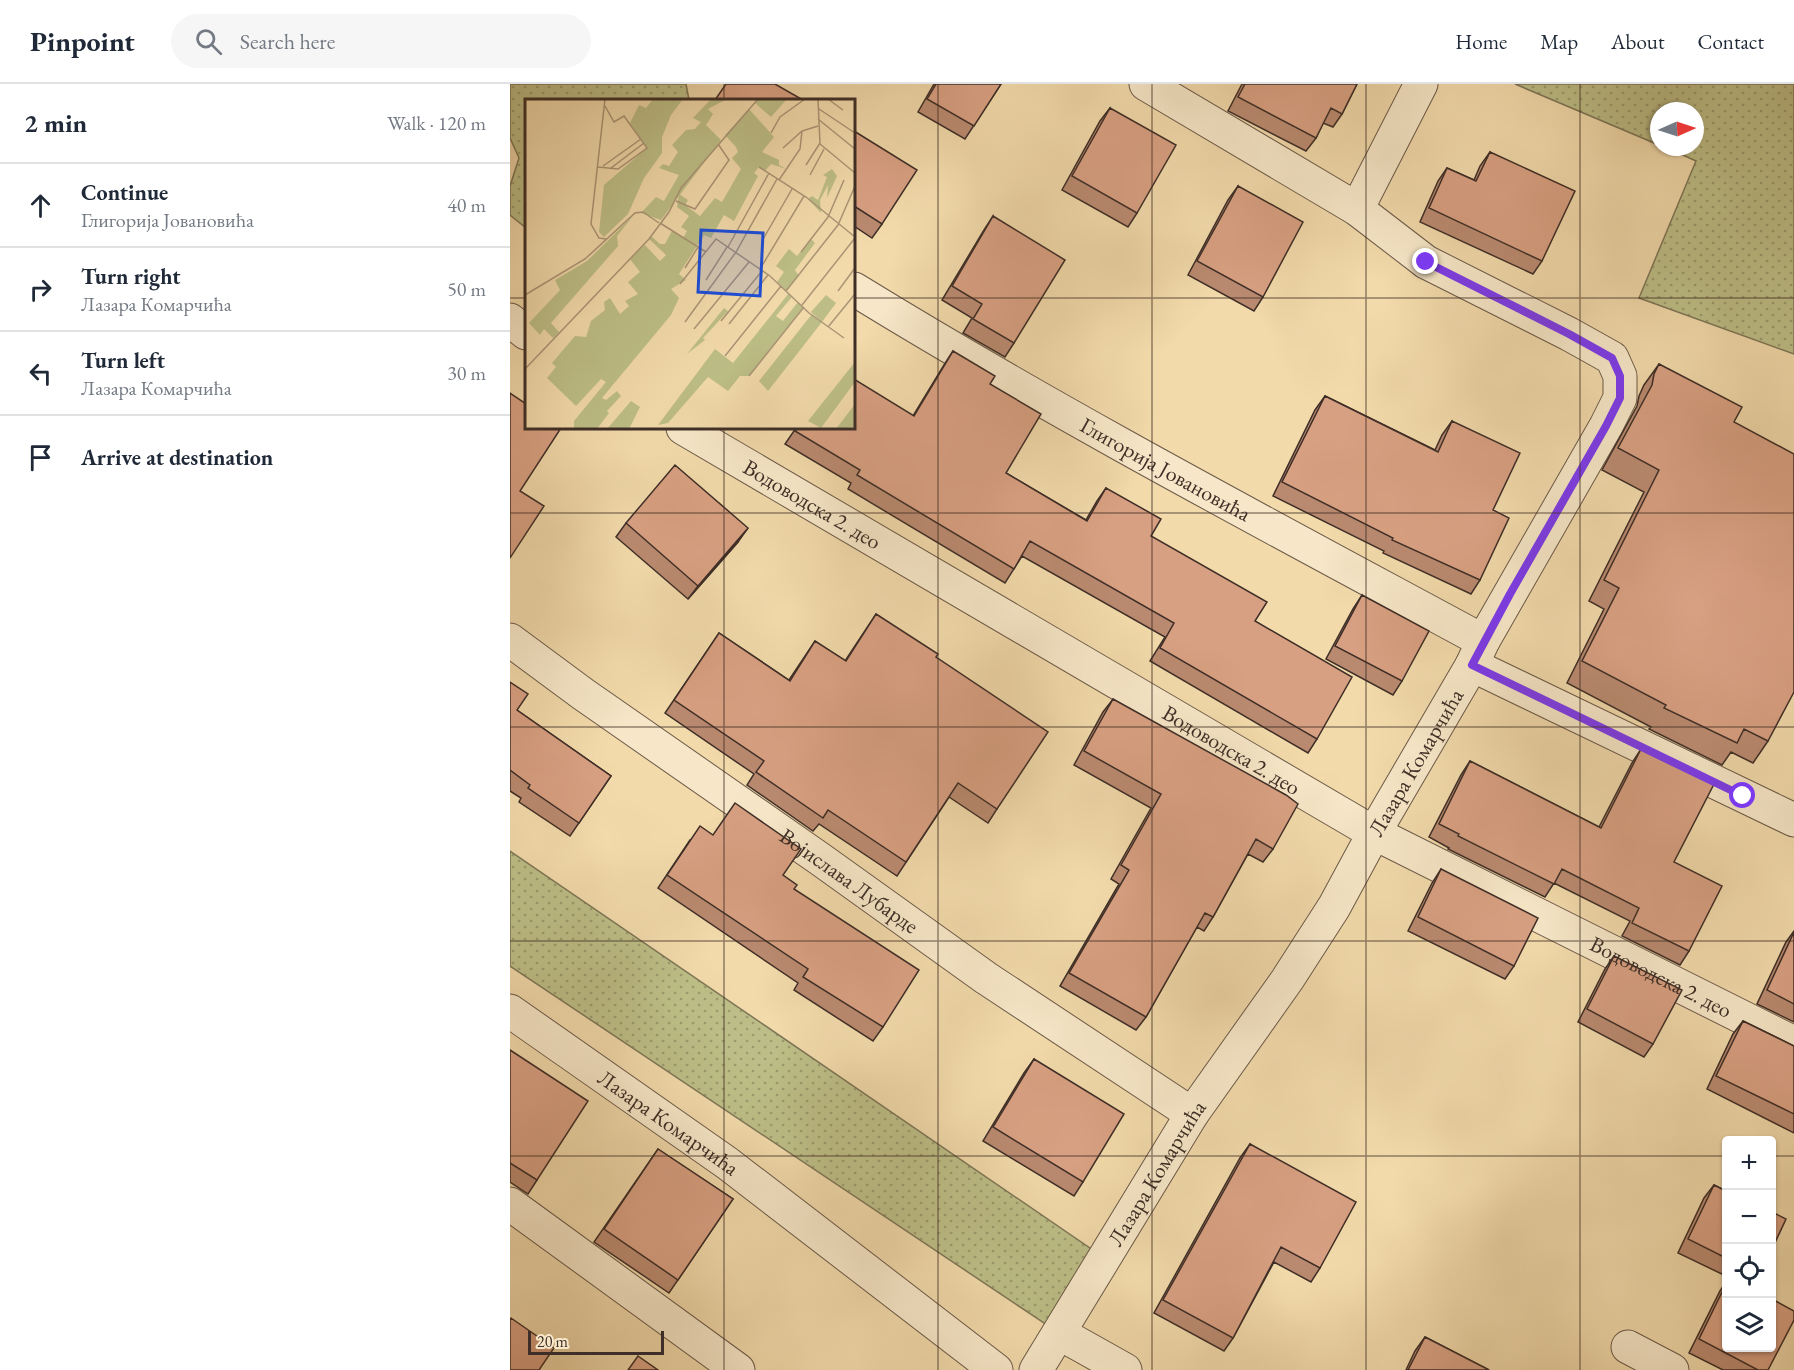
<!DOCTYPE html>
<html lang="en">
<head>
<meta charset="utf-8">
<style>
  body { margin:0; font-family:"EB Garamond",serif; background:#f6f6f7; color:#1f2937 }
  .controls { position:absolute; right:18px; bottom:18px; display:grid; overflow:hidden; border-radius:6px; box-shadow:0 2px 4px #0004 }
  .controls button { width:54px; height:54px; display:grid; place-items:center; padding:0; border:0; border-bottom:2px solid #e0e1e3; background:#fff; color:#1f2937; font:30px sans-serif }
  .compass { position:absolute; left:1140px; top:18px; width:54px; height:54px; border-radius:50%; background:#fff; box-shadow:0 2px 4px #0004; rotate:87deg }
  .scale { position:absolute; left:18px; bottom:15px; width:136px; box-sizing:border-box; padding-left:6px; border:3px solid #3e2e27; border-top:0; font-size:16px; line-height:21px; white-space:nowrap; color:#3e2e27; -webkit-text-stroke:4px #f7e7c8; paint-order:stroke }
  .stop { position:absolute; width:18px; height:18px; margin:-14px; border:4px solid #7c3aed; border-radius:50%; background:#fff }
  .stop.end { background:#7c3aed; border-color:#fff; box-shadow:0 2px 6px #0008 }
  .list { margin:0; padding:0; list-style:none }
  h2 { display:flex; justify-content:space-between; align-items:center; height:78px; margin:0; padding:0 24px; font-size:26px }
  h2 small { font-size:20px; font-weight:400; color:#747a83 }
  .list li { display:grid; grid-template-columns:39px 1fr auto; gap:18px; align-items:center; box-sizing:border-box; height:84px; padding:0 24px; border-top:2px solid #e0e1e3 }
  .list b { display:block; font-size:22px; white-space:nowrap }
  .list p { margin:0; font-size:20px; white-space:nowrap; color:#747a83 }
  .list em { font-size:20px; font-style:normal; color:#747a83 }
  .icon { flex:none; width:33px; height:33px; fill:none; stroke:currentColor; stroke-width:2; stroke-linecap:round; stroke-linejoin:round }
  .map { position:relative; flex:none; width:1284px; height:1286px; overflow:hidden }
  header { display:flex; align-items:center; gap:36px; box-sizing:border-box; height:84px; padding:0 30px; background:#fff; border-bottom:2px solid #e0e1e3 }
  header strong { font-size:28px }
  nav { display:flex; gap:33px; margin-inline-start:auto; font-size:21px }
  .search { width:420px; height:54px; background:#f6f6f7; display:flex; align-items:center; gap:15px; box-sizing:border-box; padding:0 21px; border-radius:33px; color:#747a83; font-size:22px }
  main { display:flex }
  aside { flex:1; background:#fff }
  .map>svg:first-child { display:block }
  .grass { fill:url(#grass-dots); stroke:#7e7657; stroke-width:1.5 }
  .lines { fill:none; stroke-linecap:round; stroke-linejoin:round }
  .minor-casing { stroke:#6b5948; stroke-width:35 }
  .minor { stroke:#f7e7c8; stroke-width:33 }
  .wall { fill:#ba8a70; stroke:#3e2e27; stroke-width:1.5 }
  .shaded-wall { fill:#97705b; stroke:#3e2e27; stroke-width:1.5 }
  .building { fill:#d8a082; stroke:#3e2e27; stroke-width:1.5 }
  .route { stroke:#7c3aed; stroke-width:8 }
  .grid { fill:none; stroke:#3e2e27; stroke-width:1.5; stroke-opacity:0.55 }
  .labels { text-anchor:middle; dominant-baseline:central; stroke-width:5; stroke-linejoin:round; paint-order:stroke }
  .street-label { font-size:22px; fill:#3e2e27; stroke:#f7e7c8 }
  .inset-road { fill:none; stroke:#aa9576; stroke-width:1.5 }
  .view { fill:#1d4ed8; fill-opacity:0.15; stroke:#1d4ed8; stroke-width:3 }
  .inset-edge { fill:none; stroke:#3e2e27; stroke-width:3 }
</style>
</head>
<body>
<header>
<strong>Pinpoint</strong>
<div class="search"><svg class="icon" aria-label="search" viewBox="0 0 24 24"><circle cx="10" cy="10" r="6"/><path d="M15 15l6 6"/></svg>Search here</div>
<nav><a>Home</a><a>Map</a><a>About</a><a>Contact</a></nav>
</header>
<main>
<aside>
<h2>2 min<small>Walk · 120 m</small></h2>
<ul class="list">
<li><svg class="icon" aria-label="ahead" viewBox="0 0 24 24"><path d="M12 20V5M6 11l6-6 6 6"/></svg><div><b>Continue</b><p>Глигорија Јовановића</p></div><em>40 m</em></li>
<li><svg class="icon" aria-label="right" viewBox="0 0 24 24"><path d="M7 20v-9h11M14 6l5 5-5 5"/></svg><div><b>Turn right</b><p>Лазара Комарчића</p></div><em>50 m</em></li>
<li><svg class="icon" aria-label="left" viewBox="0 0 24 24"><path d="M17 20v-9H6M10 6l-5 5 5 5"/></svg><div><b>Turn left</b><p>Лазара Комарчића</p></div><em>30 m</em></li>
<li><svg class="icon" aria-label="arrive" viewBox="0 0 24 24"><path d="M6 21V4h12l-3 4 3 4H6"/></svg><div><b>Arrive at destination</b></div></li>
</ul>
</aside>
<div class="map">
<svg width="1284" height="1286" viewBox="0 0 1284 1286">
  <defs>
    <pattern id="grass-dots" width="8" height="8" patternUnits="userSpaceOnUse" patternTransform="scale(1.5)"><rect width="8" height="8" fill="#bdbe87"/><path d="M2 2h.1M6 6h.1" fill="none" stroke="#9b9b6e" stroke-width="1.8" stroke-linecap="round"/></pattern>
  </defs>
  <rect width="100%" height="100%" fill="#f2daab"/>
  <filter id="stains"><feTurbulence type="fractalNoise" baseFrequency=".00333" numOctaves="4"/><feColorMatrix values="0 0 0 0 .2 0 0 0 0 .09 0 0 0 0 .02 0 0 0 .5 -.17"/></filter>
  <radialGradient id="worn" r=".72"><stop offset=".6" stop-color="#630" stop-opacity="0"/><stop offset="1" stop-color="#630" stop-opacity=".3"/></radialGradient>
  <path class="grass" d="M 0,0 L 176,0 L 179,16 L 16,16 L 16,144 L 0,131 L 0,102 L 9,74 L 0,54 Z
    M 1005,0 L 1284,0 L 1284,270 L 1129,214 L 1186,77 L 1155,63 L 1185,63 L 1185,27 L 1149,27 L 1149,61 Z
    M 0,767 L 593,1173 L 549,1249 L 0,882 Z"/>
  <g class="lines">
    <g class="minor-casing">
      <g id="minor">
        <path d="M 847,125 L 911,0"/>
        <path id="s1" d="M 344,205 C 549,331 762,443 973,557"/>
        <path d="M 0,236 L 16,249"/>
        <path id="s2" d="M 173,344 L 864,749 L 1284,959"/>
        <path id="s3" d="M 0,556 L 73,610 L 310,775 L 476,894 L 682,1030"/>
        <path d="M 962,581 L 1284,736"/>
        <path id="s4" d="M 0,927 L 217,1079 L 486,1286"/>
        <path d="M 0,1120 L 228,1286"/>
        <path d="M 549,1249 L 615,1286"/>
        <path d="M 1118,1263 L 1162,1286"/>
        <path id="s5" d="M 526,1286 L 682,1030 L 777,896 L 824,823 L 864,749 L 962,581 L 973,557 L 1096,342 L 1110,314 L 1110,292 L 1102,274 L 1059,250 L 916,178 L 847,125 L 636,0"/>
      </g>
    </g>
    <use href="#minor" class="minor"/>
  </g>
  <path class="wall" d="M 424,0 L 491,0 L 455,55 L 408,28 Z
    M 732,0 L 847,0 L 832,30 L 823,43 L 813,39 L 806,54 L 796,67 L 718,27 Z
    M 600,24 L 627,129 L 618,143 L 552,106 L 590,37 Z
    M 344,47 L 372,140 L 362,154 L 344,142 Z
    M 980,68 L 1032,177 L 1023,190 L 910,138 L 928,97 L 937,84 L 964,96 L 970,82 Z
    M 728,102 L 753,213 L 744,227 L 678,191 L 718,116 Z
    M 483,132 L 504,259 L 495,273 L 453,249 L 462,234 L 432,216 L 474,146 Z
    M 443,267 L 480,300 L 496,389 L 576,436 L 587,417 L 596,404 L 641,452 L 745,537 L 807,655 L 798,669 L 640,577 L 655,553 L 512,472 L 495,499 L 338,405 L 341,399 L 275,360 L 286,344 L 344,344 L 403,332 L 434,281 Z
    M 1149,280 L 1224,338 L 1258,657 L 1243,679 L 1221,668 L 1212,681 L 1139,645 L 1141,643 L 1057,599 L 1094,525 L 1079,517 L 1134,408 L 1092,386 L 1127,322 L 1129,312 L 1134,301 Z
    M 815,312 L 925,366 L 932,351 L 942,337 L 983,426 L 970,496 L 961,510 L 873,469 L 874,467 L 763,412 L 805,326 Z
    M 116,439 L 228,458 L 178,515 L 106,453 Z
    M 852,511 L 892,597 L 883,611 L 816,575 L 843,525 Z
    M 366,530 L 426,573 L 487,725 L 478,739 L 439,713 L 387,792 L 309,740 L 303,747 L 237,701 L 244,690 L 155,629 L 209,549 L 279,596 L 305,557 L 335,577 Z
    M 0,598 L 7,626 L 101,692 L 60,752 L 9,718 L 11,714 L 0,707 Z
    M 603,615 L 763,765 L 753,778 L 738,770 L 703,833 L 694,847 L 687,843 L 636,933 L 626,946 L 550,902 L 609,800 L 601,795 L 641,724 L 564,681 L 593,628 Z
    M 1131,665 L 1164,778 L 1179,867 L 1170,881 L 1112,852 L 1120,837 L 1044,799 L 1035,813 L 938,765 L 939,764 L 919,753 L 951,691 L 960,677 L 1089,743 L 1122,679 Z
    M 203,751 L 273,791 L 284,805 L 373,943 L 363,957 L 284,906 L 288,899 L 148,804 L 180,756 Z
    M 931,785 L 1004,882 L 995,895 L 898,847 L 922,799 Z
    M 1284,847 L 1284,938 L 1247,920 L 1276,858 Z
    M 1104,872 L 1143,960 L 1134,973 L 1068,938 L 1095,885 Z
    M 1233,937 L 1284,962 L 1284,1049 L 1197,1005 L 1223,950 Z
    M 0,966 L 27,1096 L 18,1110 L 0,1098 Z
    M 524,975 L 573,1098 L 564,1112 L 473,1057 L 514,989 Z
    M 740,1060 L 810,1184 L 801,1198 L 764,1178 L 723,1254 L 714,1267 L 644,1229 L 730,1074 Z
    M 148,1065 L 223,1115 L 159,1209 L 84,1158 Z
    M 1204,1101 L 1216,1107 L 1216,1192 L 1168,1169 L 1194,1114 Z
    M 1216,1198 L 1216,1263 L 1258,1286 L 1213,1286 L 1179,1269 L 1210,1207 Z
    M 915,1253 L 979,1286 L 896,1286 L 905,1267 Z"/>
  <path class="shaded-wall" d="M 238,444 L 228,458 L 178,515 L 188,502 Z"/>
  <path class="building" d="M 216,0 L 265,0 L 293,16 L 205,16 Z
    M 426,0 L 491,0 L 464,42 L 417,15 Z
    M 735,0 L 847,0 L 832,30 L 821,24 L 806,54 L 728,13 Z
    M 600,24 L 666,61 L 627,129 L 562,92 Z
    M 344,47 L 407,86 L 372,140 L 344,122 Z
    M 980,68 L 1065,107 L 1032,177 L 919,124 L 937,84 L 966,97 Z
    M 728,102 L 793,138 L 753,213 L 687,177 Z
    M 483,132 L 555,176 L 504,259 L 463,235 L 472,220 L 442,202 Z
    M 443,267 L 485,292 L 480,300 L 531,330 L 496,389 L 577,437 L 596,404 L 651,435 L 641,452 L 757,518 L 745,537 L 842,593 L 807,655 L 650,564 L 664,539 L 520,457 L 504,485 L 347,391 L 350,386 L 285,347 L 287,344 L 344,344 L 344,295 L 404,332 Z
    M 1149,280 L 1232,323 L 1224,338 L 1284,370 L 1284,608 L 1258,657 L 1234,645 L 1227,659 L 1154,624 L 1156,621 L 1072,577 L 1109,504 L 1094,496 L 1149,386 L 1108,364 L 1142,301 L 1144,290 Z
    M 0,309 L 16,320 L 16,344 L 51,344 L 10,407 L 34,422 L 0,474 Z
    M 815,312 L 928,368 L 942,337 L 1010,369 L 983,426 L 999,434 L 970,496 L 882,456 L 883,454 L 772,398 Z
    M 165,381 L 238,444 L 188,502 L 116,439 Z
    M 852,511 L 919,547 L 892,597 L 825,562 Z
    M 366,530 L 428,570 L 426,573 L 538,648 L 487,725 L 448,699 L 396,778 L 318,726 L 313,734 L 246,688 L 254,677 L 164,616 L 209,549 L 280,597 L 305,557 L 336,577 Z
    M 0,598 L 18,610 L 7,626 L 101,692 L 69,739 L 18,704 L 20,701 L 0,686 Z
    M 603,615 L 776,711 L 788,720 L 763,765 L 746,755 L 703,833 L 695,829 L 636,933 L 559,889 L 619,786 L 611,781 L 651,710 L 574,667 Z
    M 1131,665 L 1204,700 L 1164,778 L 1212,802 L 1179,867 L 1122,839 L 1129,824 L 1052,785 L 1044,800 L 948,752 L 949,750 L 929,740 L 960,677 L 1091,744 Z
    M 225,719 L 291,765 L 273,791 L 287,801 L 284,805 L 409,886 L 373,943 L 293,893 L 298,885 L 157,791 L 190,742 L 203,751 Z
    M 931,785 L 1028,834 L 1004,882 L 908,833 Z
    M 1284,848 L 1284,920 L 1257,906 Z
    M 1104,872 L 1172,906 L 1143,960 L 1077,925 Z
    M 1233,937 L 1284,962 L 1284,1030 L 1206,992 Z
    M 0,966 L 78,1017 L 27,1096 L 0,1079 Z
    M 524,975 L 614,1030 L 573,1098 L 483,1043 Z
    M 740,1060 L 846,1118 L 810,1184 L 771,1163 L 723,1254 L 653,1216 Z
    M 148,1065 L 223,1115 L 168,1196 L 94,1145 Z
    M 1204,1101 L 1216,1107 L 1216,1174 L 1178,1155 Z
    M 1262,1128 L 1276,1135 L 1262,1165 Z
    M 1216,1200 L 1216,1263 L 1262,1263 L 1262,1215 L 1284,1227 L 1284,1236 L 1258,1286 L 1248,1286 L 1189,1255 Z
    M 1,1234 L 44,1264 L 29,1286 L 0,1286 L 0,1236 Z
    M 915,1253 L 979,1286 L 898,1286 Z
    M 128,1272 L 148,1286 L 118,1286 Z"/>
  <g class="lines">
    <path class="route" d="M 916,178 L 1059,250 L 1102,274 L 1110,292 L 1110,314 L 1096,342 L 1000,510 L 962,581 L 1233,712"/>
  </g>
  <path class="grid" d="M 214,0 L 214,16M 428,0 L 428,1286M 642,0 L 642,1286M 856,0 L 856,1286M 1070,0 L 1070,1286M 0,214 L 16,214M 344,214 L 1284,214M 214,344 L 214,1286M 0,429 L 1284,429M 0,643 L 1284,643M 0,857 L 1284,857M 0,1072 L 1216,1072M 1262,1072 L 1284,1072"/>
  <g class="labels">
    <g class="street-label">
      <text stroke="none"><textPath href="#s1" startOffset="360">Глигорија Јовановића</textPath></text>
      <text stroke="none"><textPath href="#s2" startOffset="150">Водоводска 2. део</textPath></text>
      <text stroke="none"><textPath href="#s2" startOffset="636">Водоводска 2. део</textPath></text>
      <text stroke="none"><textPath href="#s5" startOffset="717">Лазара Комарчића</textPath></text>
      <text stroke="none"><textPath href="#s3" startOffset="416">Војислава Лубарде</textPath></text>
      <text stroke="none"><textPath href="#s2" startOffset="1122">Водоводска 2. део</textPath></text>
      <text stroke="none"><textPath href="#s4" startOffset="194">Лазара Комарчића</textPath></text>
      <text stroke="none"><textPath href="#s5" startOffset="231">Лазара Комарчића</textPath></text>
    </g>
  </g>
  <g transform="translate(15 15)">
    <rect width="330" height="330" fill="#f2daab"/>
    <path d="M 128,0 L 158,0 L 146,16 L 137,38 L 137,54 L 119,79 L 103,115 L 79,138 L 74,133 L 79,86 L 122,49 L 105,24 L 114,6 L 121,9 ZM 186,0 L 202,0 L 183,10 L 188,15 L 181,26 L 196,41 L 136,121 L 116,114 L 131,98 L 139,102 L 154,76 L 134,69 L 138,65 L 144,67 L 153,53 L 147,46 L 161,31 L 170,30 L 176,23 L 168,19 ZM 233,0 L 262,0 L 246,18 L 230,4 ZM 224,10 L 249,38 L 237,53 L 254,61 L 254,66 L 261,70 L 246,65 L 240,72 L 234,68 L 229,74 L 233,77 L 209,122 L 199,116 L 186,139 L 179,136 L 154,175 L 161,181 L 146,190 L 154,199 L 146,216 L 77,299 L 81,301 L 92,292 L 96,297 L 82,312 L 84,314 L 72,330 L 49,330 L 49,322 L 81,283 L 76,280 L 51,307 L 22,279 L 31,268 L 27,264 L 50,237 L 61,238 L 66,222 L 80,211 L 79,203 L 85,199 L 95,215 L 104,207 L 100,202 L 113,195 L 103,183 L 115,173 L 105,160 L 120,146 L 135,162 L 141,156 L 124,140 L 126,137 L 135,145 L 140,145 L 147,132 L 158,139 L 162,132 L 156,128 L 164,117 L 152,108 L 154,95 L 163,101 L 160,106 L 175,117 L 190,99 L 197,103 L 216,70 L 207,59 L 213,53 L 211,48 L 200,36 ZM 307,70 L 312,77 L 302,99 L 303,86 L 295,101 L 296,114 L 283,100 L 287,97 L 293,101 L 302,78 L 298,76 ZM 108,117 L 92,137 L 93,147 L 26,224 L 34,233 L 28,239 L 19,230 L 15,236 L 4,224 L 35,191 L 30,181 L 62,162 ZM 286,140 L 290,144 L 270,171 L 274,177 L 261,192 L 252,183 L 259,173 L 251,167 L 264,150 L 272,157 ZM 301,196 L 311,204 L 297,223 L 286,213 ZM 199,209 L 203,212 L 178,239 L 180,241 L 162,255 ZM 330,263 L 330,283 L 296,329 L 283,322 ZM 106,302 L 115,308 L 104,330 L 82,330 ZM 330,305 L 330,328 L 311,330 Z" fill="#bdbe87"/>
    <path d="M 264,194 L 267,198 L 251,217 L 258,222 L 273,203 L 279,208 L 224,277 L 215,277 L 203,292 L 183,278 L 143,324 L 133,326 L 190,250 L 208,264 ZM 287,215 L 297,223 L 243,292 L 234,282 Z" fill="#bdbe87"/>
    <path class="inset-road" d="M 80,0 L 66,125 L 74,139 L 81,140M 293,0 L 295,45 L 330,74M 303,0 L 318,11M 294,10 L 330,34M 293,20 L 330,50M 246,34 L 255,18 L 280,0M 258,49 L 277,32M 281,66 L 295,44M 78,67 L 116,40M 73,68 L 93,70 L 122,49 L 99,17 L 89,23 L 80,7M 234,68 L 281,98 L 330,138M 86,69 L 119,44M 285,76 L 299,50M 254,81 L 275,50 L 277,32 L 293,27M 156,89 L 233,0M 151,102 L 170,110 L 204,61 L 193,45M 135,124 L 181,153M 237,142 L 267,90M 203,148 L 244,74M 276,153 L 303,118 L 319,81M 160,169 L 173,148M 235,170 L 279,97M 181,181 L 202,148M 155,185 L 191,140 L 245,177 L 284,214 L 319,239M 261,192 L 313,126 L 330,87M 313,192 L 330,169M 0,196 L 60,160 L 110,114 L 118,113 L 134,124M 277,206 L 330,139M 196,222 L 237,172M 160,223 L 211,153 L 252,80M 204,225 L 243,176M 303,228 L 330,195M 169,230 L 224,163M 200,257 L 256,187M 0,270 L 124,140 L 144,113 L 157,87M 224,277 L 279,208"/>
    <path class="view" d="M 176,131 L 238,134 L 235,197 L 173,193 Z"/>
    <rect width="330" height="330" class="inset-edge"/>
  </g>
  <rect width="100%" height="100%" filter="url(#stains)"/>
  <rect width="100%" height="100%" fill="url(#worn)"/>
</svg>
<div class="controls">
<button>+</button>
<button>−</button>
<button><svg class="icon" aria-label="locate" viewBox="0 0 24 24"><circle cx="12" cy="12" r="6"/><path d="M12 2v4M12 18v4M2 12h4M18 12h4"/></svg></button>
<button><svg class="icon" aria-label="layers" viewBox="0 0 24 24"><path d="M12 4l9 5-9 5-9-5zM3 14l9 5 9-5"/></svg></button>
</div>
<svg class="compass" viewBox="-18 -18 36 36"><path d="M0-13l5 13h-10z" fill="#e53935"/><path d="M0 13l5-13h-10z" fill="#747a83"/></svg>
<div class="scale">20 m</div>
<div class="stop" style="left:1233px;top:712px"></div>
<div class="stop end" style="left:916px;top:178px"></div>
</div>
</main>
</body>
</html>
